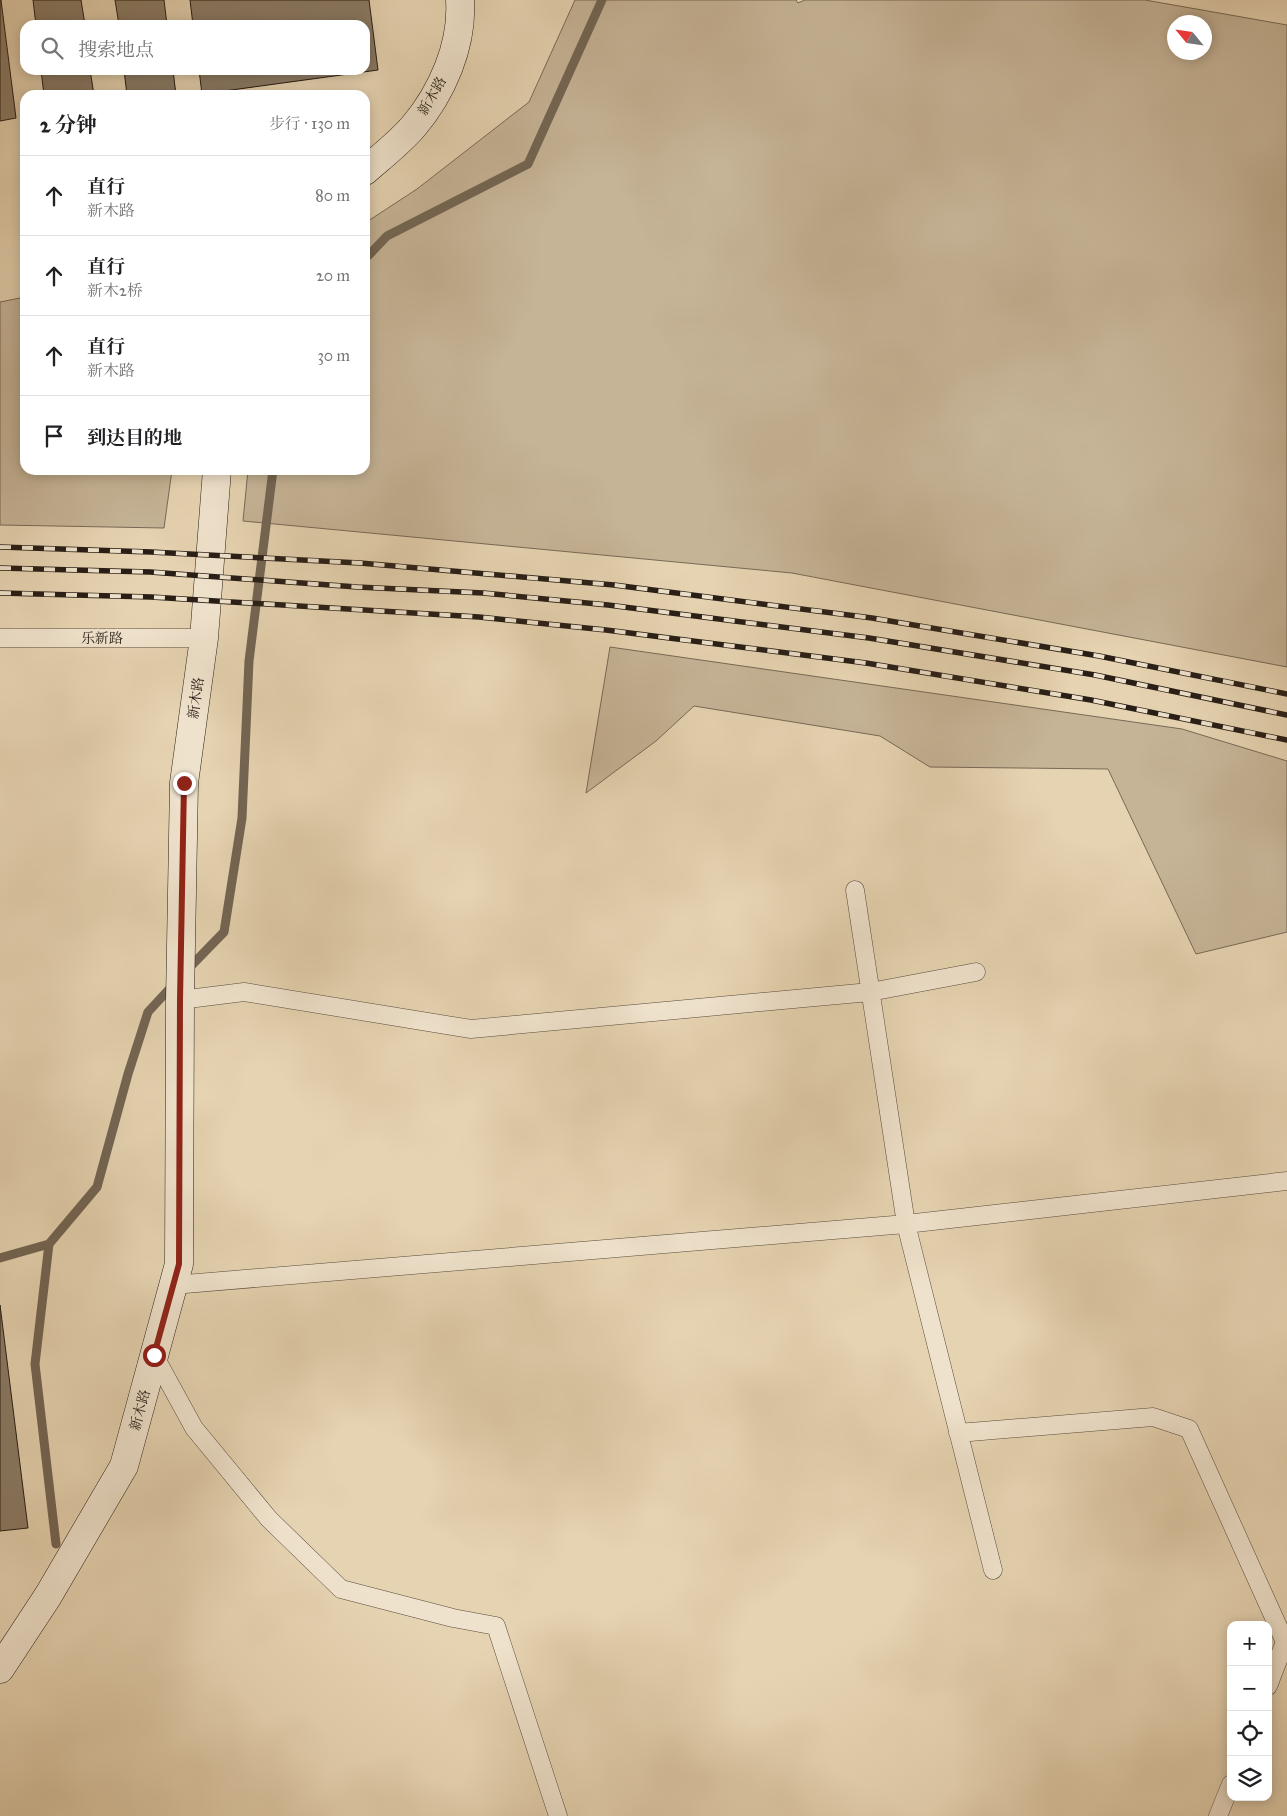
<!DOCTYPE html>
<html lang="zh">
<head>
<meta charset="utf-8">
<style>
  body { margin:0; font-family:"IM FELL Great Primer","Noto Serif SC",serif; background:#f2f2f2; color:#202124 }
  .controls { position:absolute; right:15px; bottom:15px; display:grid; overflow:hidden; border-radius:10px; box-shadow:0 2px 12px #0003 }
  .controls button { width:45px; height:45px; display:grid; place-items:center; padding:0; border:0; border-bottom:1px solid #e0e0e0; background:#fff; color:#202124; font:25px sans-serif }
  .compass { position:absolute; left:1167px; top:15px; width:45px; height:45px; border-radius:50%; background:#fff; box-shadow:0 2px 12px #0003; rotate:299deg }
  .stop { position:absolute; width:15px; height:15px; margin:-11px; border:4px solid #8f2418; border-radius:50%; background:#fff }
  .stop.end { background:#8f2418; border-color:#fff; box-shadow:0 1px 5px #0008 }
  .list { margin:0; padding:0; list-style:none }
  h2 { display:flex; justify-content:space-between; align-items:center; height:65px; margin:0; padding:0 20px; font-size:21px }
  h2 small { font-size:16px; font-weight:400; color:#757577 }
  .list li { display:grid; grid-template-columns:32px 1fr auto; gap:15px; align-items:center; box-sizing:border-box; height:80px; padding:0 20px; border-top:1px solid #e0e0e0 }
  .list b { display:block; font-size:19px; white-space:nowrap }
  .list p { margin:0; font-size:16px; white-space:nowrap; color:#757577 }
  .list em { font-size:16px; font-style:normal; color:#757577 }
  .icon { flex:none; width:28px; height:28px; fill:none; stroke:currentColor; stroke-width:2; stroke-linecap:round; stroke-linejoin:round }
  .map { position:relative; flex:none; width:1287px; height:1816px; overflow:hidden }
  .search { position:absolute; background:#fff; box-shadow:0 2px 12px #0003; left:20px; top:20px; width:350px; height:55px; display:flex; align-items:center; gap:12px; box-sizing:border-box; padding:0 18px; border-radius:15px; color:#757577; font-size:19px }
  .panel { position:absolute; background:#fff; box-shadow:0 2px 12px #0003; left:20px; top:90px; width:350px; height:385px; border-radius:15px }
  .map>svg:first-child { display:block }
  .green { fill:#c6b497; stroke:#776956; fill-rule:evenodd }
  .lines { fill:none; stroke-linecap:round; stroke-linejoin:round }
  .stream { stroke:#736553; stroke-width:9 }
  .building { fill:#8b7c67; stroke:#281e16 }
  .lane-casing { stroke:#584b3d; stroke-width:19 }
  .secondary-casing { stroke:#281e16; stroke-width:29 }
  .lane { stroke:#efe2cc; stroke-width:18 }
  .secondary { stroke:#efe2cc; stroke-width:28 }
  .rail-casing { stroke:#281e16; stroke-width:5.5 }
  .rail { stroke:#efe2cc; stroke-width:4; stroke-dasharray:11; stroke-linecap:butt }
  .route { stroke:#8f2418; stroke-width:6 }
  .labels { text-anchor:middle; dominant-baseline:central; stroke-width:5; stroke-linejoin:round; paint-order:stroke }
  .street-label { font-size:14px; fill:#281e16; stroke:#efe2cc }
</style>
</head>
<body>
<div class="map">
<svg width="1287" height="1816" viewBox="0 0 1287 1816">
  <rect width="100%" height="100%" fill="#e6d3b1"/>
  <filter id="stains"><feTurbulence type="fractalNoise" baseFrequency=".004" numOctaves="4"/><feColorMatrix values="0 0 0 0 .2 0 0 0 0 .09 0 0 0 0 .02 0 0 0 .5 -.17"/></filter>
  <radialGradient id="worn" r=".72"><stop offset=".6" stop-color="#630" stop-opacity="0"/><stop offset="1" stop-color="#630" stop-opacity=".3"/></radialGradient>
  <path class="green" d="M 575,0 L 796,0 L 798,3 L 805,0 L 1145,0 L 1287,25 L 1287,667 L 792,573 L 243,521 L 248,470 L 365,470 L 365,223 L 417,189 L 529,102 ZM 1174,22 L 1204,22 L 1204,52 L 1174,52 Z
    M 25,297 L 25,470 L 172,470 L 164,528 L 0,525 L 0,302 Z
    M 610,647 L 1182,729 L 1287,761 L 1287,932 L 1196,954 L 1108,769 L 930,767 L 880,736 L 694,706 L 656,741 L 586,793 Z"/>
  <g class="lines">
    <path class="stream" d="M 365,259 L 387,236 L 528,164 L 602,0
      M 187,970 L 224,932 L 242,818 L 249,661 L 273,470
      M 49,1244 L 35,1364 L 56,1544
      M 0,1258 L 49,1244 L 97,1187 L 128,1074 L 148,1012 L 173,985"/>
  </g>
  <path class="building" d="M 0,0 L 1,0 L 16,118 L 0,121 Z
    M 33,0 L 81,0 L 85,25 L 36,25 Z
    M 115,0 L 164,0 L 167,25 L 119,25 Z
    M 190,0 L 369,0 L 378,70 L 202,94 L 199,70 L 365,70 L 365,25 L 193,25 Z
    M 41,70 L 90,70 L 94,95 L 44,95 Z
    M 124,70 L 173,70 L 176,95 L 127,95 Z
    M 0,1305 L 28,1528 L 0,1531 Z"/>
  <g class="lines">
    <g class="lane-casing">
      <path id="lane" d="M 0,638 L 204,638
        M 855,890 L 906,1224 L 993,1570
        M 180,1000 L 244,992 L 471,1029 L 870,992 L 976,972
        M 173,1285 L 906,1224 L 1287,1181
        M 154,1355 L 194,1428 L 269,1519 L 341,1589 L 453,1618 L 496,1626 L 558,1816
        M 958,1433 L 1153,1417 L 1189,1429 L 1285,1642 L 1268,1686
        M 1218,1816 L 1231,1784"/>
    </g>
    <g class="secondary-casing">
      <path id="secondary" d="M 365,171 C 381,157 399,143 413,127 C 442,93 463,45 460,0
        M 0,1669 L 48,1596 L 124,1466 L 179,1264 L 180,1000 L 184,783 L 204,638 L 217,470"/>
    </g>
    <use href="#lane" class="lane"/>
    <use href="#secondary" class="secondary"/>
    <g class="rail-casing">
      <path id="rail" d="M 0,547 L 151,552 L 360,563 L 614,585 L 872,618 L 1099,656 L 1287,694
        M 0,568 L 150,572 L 357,587 L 483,593 L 608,605 L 869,638 L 1095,675 L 1287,715
        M 0,593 L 151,597 L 479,617 L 606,630 L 866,663 L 1091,700 L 1287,740"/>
    </g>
    <use href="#rail" class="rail"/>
  </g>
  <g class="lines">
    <path class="route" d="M 154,1355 L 179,1264 L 180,1000 L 184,783"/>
  </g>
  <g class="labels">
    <g class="street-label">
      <text transform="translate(432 96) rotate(-60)">新木路</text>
      <text x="102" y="638">乐新路</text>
      <text transform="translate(196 698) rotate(-82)">新木路</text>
      <text transform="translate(140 1410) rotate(-75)">新木路</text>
    </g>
  </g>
  <rect width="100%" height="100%" filter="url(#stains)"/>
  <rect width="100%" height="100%" fill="url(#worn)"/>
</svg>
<div class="controls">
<button>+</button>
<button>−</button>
<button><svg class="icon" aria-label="locate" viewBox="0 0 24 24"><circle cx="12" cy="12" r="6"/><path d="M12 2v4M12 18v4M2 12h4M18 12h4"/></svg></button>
<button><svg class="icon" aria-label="layers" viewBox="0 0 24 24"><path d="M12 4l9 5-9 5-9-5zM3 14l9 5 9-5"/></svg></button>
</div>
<svg class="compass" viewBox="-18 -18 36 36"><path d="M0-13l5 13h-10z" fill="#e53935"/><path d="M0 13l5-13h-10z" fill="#757577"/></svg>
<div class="stop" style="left:154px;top:1355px"></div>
<div class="stop end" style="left:184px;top:783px"></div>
<div class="search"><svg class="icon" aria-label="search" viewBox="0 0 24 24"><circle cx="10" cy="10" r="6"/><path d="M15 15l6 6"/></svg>搜索地点</div>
<section class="panel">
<h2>2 分钟<small>步行 · 130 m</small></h2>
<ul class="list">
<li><svg class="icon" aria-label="ahead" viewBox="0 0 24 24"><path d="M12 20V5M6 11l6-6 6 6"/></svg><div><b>直行</b><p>新木路</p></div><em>80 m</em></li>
<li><svg class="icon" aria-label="ahead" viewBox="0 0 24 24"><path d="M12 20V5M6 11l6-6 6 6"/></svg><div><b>直行</b><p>新木2桥</p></div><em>20 m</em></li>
<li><svg class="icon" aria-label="ahead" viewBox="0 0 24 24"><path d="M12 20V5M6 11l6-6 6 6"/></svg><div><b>直行</b><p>新木路</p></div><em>30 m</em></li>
<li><svg class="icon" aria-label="arrive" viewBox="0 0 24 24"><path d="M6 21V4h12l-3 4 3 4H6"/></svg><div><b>到达目的地</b></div></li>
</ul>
</section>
</div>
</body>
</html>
